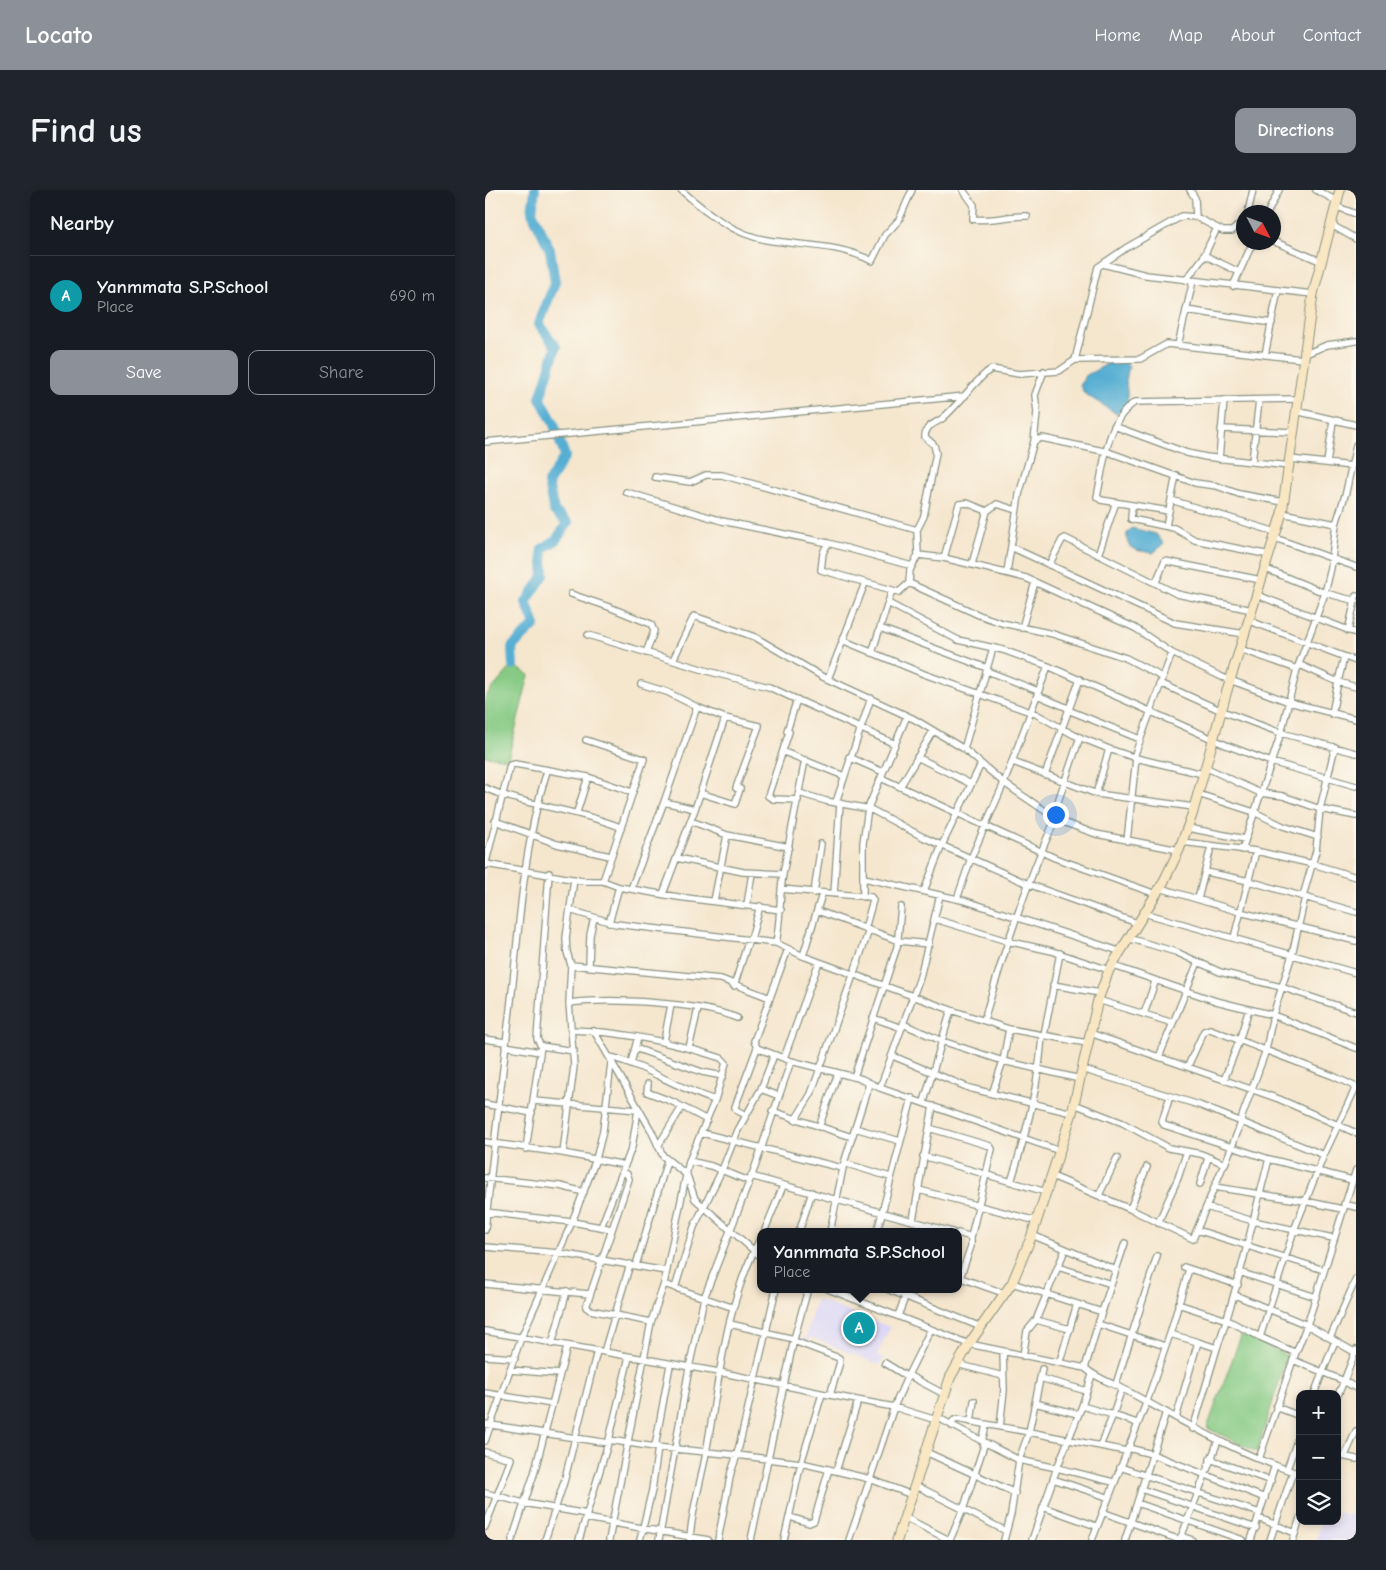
<!DOCTYPE html>
<html lang="en">
<head>
<meta charset="utf-8">
<style>
  body { margin:0; font-family:"Comic Neue",sans-serif; background:#20242c; color:#f1f3f6 }
  .controls { position:absolute; right:15px; bottom:15px; display:grid; overflow:hidden; border-radius:10px; box-shadow:0 2px 8px #0003 }
  .controls button { width:45px; height:45px; display:grid; place-items:center; padding:0; border:0; border-bottom:1px solid #363941; background:#171b24; color:#f1f3f6; font:25px sans-serif }
  .compass { position:absolute; left:751px; top:15px; width:45px; height:45px; border-radius:50%; background:#171b24; box-shadow:0 2px 8px #0003; rotate:131deg }
  .you { position:absolute; left:570px; top:624px; width:18px; height:18px; margin:-12px; border:4px solid #fff; border-radius:50%; background:#1a73e8; box-shadow:0 0 0 8px #1a73e833 }
  .badge { display:grid; place-items:center; width:32px; height:32px; border-radius:50%; background:#8c9099; color:#fff; font-size:16px; font-weight:700 }
  .pin { position:absolute; translate:-50% -50%; border:2px solid #fff; box-shadow:0 1px 5px #0006 }
  .popup { position:absolute; left:272px; top:1038px; width:205px; height:65px; box-sizing:border-box; display:grid; place-content:center; border-radius:10px; background:#171b24; filter:drop-shadow(0 1px 4px #0005); font-size:16px; white-space:nowrap; color:#9ea1a6 }
  .popup b { font-size:19px; color:#f1f3f6 }
  .popup::after { content:''; position:absolute; left:50%; top:100%; margin-left:-10px; border:10px solid transparent; border-top-color:#171b24 }
  .list { margin:0; padding:0; list-style:none }
  h2 { display:flex; justify-content:space-between; align-items:center; height:65px; margin:0; padding:0 20px; font-size:21px }
  h2 small { font-size:16px; font-weight:400; color:#9ea1a6 }
  .list li { display:grid; grid-template-columns:32px 1fr auto; gap:15px; align-items:center; box-sizing:border-box; height:80px; padding:0 20px; border-top:1px solid #363941 }
  .list b { display:block; font-size:19px; white-space:nowrap }
  .list p { margin:0; font-size:16px; white-space:nowrap; color:#9ea1a6 }
  .list em { font-size:16px; font-style:normal; color:#9ea1a6 }
  .actions { display:flex; gap:10px; padding:15px 20px }
  .actions a { flex:1; padding:11px 0; border:1px solid #8c9099; border-radius:10px; text-align:center; font-size:18px; color:#8c9099 }
  .actions .main { background:#8c9099; color:#fff }
  .icon { flex:none; width:28px; height:28px; fill:none; stroke:currentColor; stroke-width:2; stroke-linecap:round; stroke-linejoin:round }
  .map { position:relative; flex:none; width:871px; height:1350px; overflow:hidden; border-radius:10px }
  header { display:flex; align-items:center; gap:30px; box-sizing:border-box; height:70px; padding:0 25px; background:#8c9099; color:#fff }
  header strong { font-size:24px }
  nav { display:flex; gap:28px; margin-inline-start:auto; font-size:18px }
  .intro { display:flex; align-items:center; justify-content:space-between; box-sizing:border-box; height:120px; padding:0 30px }
  h1 { margin:0; font-size:35px }
  .button { padding:12px 22px; border-radius:10px; background:#8c9099; color:#fff; font-size:18px; font-weight:700 }
  main { display:flex; gap:30px; padding:0 30px }
  aside { flex:1; background:#171b24; border-radius:10px; box-shadow:0 2px 8px #0003 }
  .map>svg:first-child { display:block }
  .built { fill:#dad6f7 }
  .green { fill:#86ca84; stroke:#52845c }
  .water { fill:#56afd3; stroke:#3a7684 }
  .lines { fill:none; stroke-linecap:round; stroke-linejoin:round }
  .river { stroke:#56afd3; stroke-width:10 }
  .street-casing { stroke:#8a9281; stroke-width:8 }
  .secondary-casing { stroke:#8a9281; stroke-width:11 }
  .street { stroke:#fff; stroke-width:5.5 }
  .secondary { stroke:#f9e7c3; stroke-width:9 }
</style>
</head>
<body>
<header>
<strong>Locato</strong>
<nav><a>Home</a><a>Map</a><a>About</a><a>Contact</a></nav>
</header>
<div class="intro"><h1>Find us</h1><a class="button">Directions</a></div>
<main>
<aside>
<h2>Nearby<small></small></h2>
<ul class="list">
<li><span class="badge" style="background:#0f9aa8">A</span><div><b>Yanmmata S.P.School</b><p>Place</p></div><em>690 m</em></li>
</ul>
<div class="actions"><a class="main">Save</a><a>Share</a></div>
</aside>
<div class="map">
<svg width="871" height="1350" viewBox="0 0 871 1350">
  <rect width="100%" height="100%" fill="#fbf7ec"/>
  <filter id="ink" filterUnits="userSpaceOnUse"><feTurbulence type="fractalNoise" baseFrequency=".02" numOctaves="2"/><feDisplacementMap in="SourceGraphic" scale="10" xChannelSelector="R" yChannelSelector="G"/><feConvolveMatrix kernelMatrix="1 2 1 2 8 2 1 2 1" color-interpolation-filters="sRGB"/></filter>
  <filter id="wash" filterUnits="userSpaceOnUse"><feTurbulence type="fractalNoise" baseFrequency=".0096" numOctaves="4" result="noise"/><feDisplacementMap in="SourceGraphic" scale="20" xChannelSelector="R" yChannelSelector="G"/><feGaussianBlur stdDeviation="1.12" result="paint"/><feColorMatrix in="noise" values="0 0 0 0 0 0 0 0 0 0 0 0 0 0 0 0 0 1.4 0 .05"/><feComposite in="paint" operator="in"/></filter>
  <g filter="url(#wash)">
    <rect width="100%" height="100%" fill="#f5e6ce"/>
    <path class="built" d="M 331,1109 L 405,1137 L 392,1165 L 399,1168 L 395,1175 L 325,1147 L 322,1153 L 312,1150 L 313,1147 L 320,1149 Z
      M 852,1322 L 871,1326 L 871,1350 L 832,1350 L 835,1331 L 852,1331 Z"/>
    <path class="green" d="M 28,475 L 44,485 L 23,569 L 0,566 L 0,507 Z
      M 757,1143 L 802,1166 L 772,1262 L 722,1238 Z"/>
    <path class="water" d="M 628,171 L 639,171 L 644,176 L 641,190 L 643,214 L 632,224 L 600,204 L 595,196 L 600,186 Z
      M 647,338 L 671,344 L 679,354 L 668,363 C 653,360 640,362 642,343 Z"/>
    <g class="lines">
      <path class="river" d="M 28,475 L 27,457 L 50,435 L 41,412 L 59,385 L 57,359 L 70,351 L 83,333 L 69,321 L 63,293 L 80,266 L 68,232 L 55,208 L 71,157 L 54,134 L 70,92 L 65,60 L 47,22 L 50,0"/>
    </g>
  </g>
  <g filter="url(#ink)">
    <g class="lines">
      <g class="street-casing">
        <path id="street" d="M 196,0 C 220,21 249,45 282,50 C 318,56 354,54 387,71 L 400,45 L 414,30 L 427,0
          M 478,0 L 489,15 L 488,29 C 507,32 523,25 542,26
          M 705,0 L 710,8 L 711,27
          M 831,0 L 852,11
          M 850,16 L 871,24
          M 763,22 L 768,0
          M 783,22 L 794,0
          M 845,34 L 871,49
          M 788,51 L 835,71
          M 719,65 L 754,82
          M 618,74 L 661,85 L 828,104
          M 701,90 L 718,68 L 732,38
          M 748,96 L 768,52
          M 701,120 L 787,133
          M 693,155 L 708,91
          M 780,165 L 793,100
          M 818,165 L 842,155 L 871,151
          M 590,170 L 613,77 L 641,58 L 697,26 L 711,27 L 738,41 L 747,41 L 758,31
          M 811,221 L 871,235
          M 629,236 L 702,263 L 721,267 L 805,276
          M 736,239 L 808,242
          M 549,251 L 557,248 L 623,262 L 710,293 L 732,296 L 754,304 L 799,312
          M 0,252 L 480,206
          M 734,269 L 739,210
          M 805,269 L 867,276
          M 767,272 L 774,210
          M 842,273 L 848,231
          M 170,287 L 205,292 L 221,285 L 237,285 L 432,340
          M 141,302 L 237,331 L 343,353 L 427,376
          M 686,310 L 791,342
          M 647,315 L 646,329 L 689,338 L 710,350 L 785,365
          M 684,321 L 616,310 L 612,307 C 619,275 621,231 650,212 L 812,209
          M 797,323 L 851,334
          M 681,336 L 691,285
          M 790,348 L 871,377
          M 343,353 L 338,363 L 336,380 L 407,400
          M 526,357 L 690,433 L 760,444
          M 433,365 L 459,368 L 541,388 L 650,438 L 687,463 L 737,487 L 804,512 L 871,529
          M 613,365 L 631,312
          M 459,368 L 474,314 L 482,313 L 502,321
          M 487,374 L 502,321 L 512,314 L 531,320
          M 564,375 L 577,350 L 580,348 L 692,404 L 767,420
          M 781,379 L 840,403 L 871,411
          M 522,382 L 534,305 L 549,251 L 552,222 L 550,205 L 559,181
          M 671,392 L 680,371 L 776,390
          M 424,393 L 494,425 L 517,433 L 568,444 L 641,468 L 677,487
          M 86,404 L 124,417 L 166,434 L 169,441 L 161,463
          M 772,405 L 871,443
          M 403,413 L 473,450 L 518,460 L 563,476 L 741,555 L 786,572 L 871,596
          M 765,431 L 871,471
          M 395,438 L 502,478
          M 537,438 L 550,392
          M 863,441 L 871,406
          M 103,445 L 226,482 L 284,497 L 410,554
          M 357,450 L 439,484 L 551,524 L 589,545 L 624,559 L 651,568 L 718,584
          M 755,459 L 812,479 L 815,475 L 853,492 L 859,467
          M 387,463 L 407,400 L 414,402 L 424,393 L 425,380 L 433,365 L 432,340 L 439,326 L 451,263 L 449,255 L 440,247 C 440,235 450,234 458,228 C 474,214 486,196 502,182 L 507,179 L 534,184 L 574,181 L 590,170 L 655,169 L 682,154 L 817,169
          M 188,470 L 209,426 L 270,447 L 338,487 L 429,529 L 479,559 L 519,593 L 575,631 L 611,644 L 694,660
          M 502,481 L 553,501
          M 343,489 L 380,393
          M 675,493 L 737,521 L 796,543 L 871,563
          M 156,494 L 182,502 L 212,517 L 179,612 L 210,619 L 240,528
          M 552,505 L 583,518
          M 212,517 L 240,528 L 274,536 L 251,598 L 255,599 L 250,614 L 215,603
          M 583,520 L 655,549
          M 847,524 L 853,492 L 871,497
          M 302,541 L 312,509
          M 304,542 L 283,606 L 288,609 L 313,610
          M 101,550 L 159,569 L 118,691
          M 479,559 L 508,458
          M 299,562 L 359,586
          M 364,567 L 398,582
          M 432,567 L 486,594
          M 649,567 L 687,463
          M 528,572 L 612,604 L 709,617
          M 720,577 L 775,603 L 798,606 L 835,619 L 871,626
          M 560,585 L 595,489
          M 396,588 L 570,668 L 671,704
          M 415,597 L 448,541
          M 0,598 C 44,617 91,619 135,637
          M 314,603 L 341,611 L 385,619 L 438,647 L 543,694 L 652,733
          M 611,604 L 624,559
          M 713,604 L 769,622 L 798,636 L 833,647
          M 351,612 L 386,508
          M 92,622 L 103,587
          M 568,626 L 595,547
          M 10,631 L 72,654 L 125,666
          M 206,631 L 242,645 L 304,657
          M 703,638 L 760,649
          M 642,651 L 651,568
          M 697,652 L 771,661 L 828,674 L 871,687
          M 757,660 L 796,543 L 812,479 L 840,403 L 846,378 L 851,334 L 861,302 L 871,255
          M 192,668 L 258,682 L 298,684
          M 1,674 L 98,691 L 118,691 L 134,697 L 193,707 L 296,720
          M 0,676 L 25,575 L 30,574 L 103,587 L 147,602
          M 721,682 L 764,691 L 871,722
          M 64,683 L 52,849 L 56,856 L 89,861
          M 379,688 L 481,711 L 634,761
          M 675,698 L 755,722 L 871,751
          M 146,699 L 179,612
          M 296,699 L 386,707 L 388,710 L 380,739
          M 439,701 L 457,655 L 496,574
          M 329,703 L 336,654
          M 178,704 L 210,619
          M 349,704 L 355,613
          M 818,706 L 831,661 L 835,619 L 850,557
          M 378,707 L 378,653 L 383,618 L 422,526
          M 472,709 L 486,668 L 519,593 L 563,476
          M 713,709 L 726,657
          M 229,711 L 242,645
          M 262,715 L 267,683
          M 85,720 L 131,734 L 291,753 L 318,766 L 466,820 L 524,839 L 602,853
          M 333,721 L 414,751 L 444,754
          M 659,723 L 871,783
          M 450,729 L 522,751 L 567,761 L 624,780
          M 124,733 L 134,697
          M 643,748 L 691,762 L 735,782 L 796,797 L 871,822
          M 749,748 L 771,661
          M 266,749 L 275,716
          M 291,753 C 296,729 294,708 298,684 C 305,646 313,608 320,570
          M 303,759 L 269,851 L 272,858 L 306,871 L 377,889 L 395,898 L 575,961
          M 318,766 L 337,704
          M 86,775 L 236,789 L 285,808
          M 104,775 L 105,745 L 109,728
          M 626,775 L 731,811 L 788,825 L 871,858
          M 568,795 L 615,803
          M 249,796 L 264,749
          M 613,810 L 688,833
          M 84,813 C 126,808 213,812 252,828
          M 659,824 L 670,792
          M 388,828 L 417,838
          M 499,830 C 519,761 541,693 571,628
          M 418,834 L 457,851 L 518,871 L 595,889
          M 87,840 C 139,842 187,852 236,868 L 241,873 L 230,910 L 204,971 L 179,1094 L 166,1132 L 124,1350
          M 109,841 L 166,940 L 178,966 L 202,985 L 210,1009 L 275,1066
          M 605,843 L 794,909 L 871,943
          M 559,845 L 575,763
          M 0,849 L 20,852
          M 179,851 L 186,815
          M 20,856 L 55,862
          M 150,858 L 217,882 L 238,886
          M 204,858 L 213,819
          M 408,866 L 484,898 L 587,923
          M 125,867 C 162,876 193,899 230,910
          M 674,867 L 713,772
          M 299,868 L 334,772
          M 146,873 L 153,847
          M 703,876 L 719,841 L 725,839 L 848,886 L 871,897
          M 597,879 L 714,915 L 839,965
          M 369,887 L 412,757 L 416,717
          M 739,890 L 754,851 L 764,819
          M 163,894 L 162,902 L 188,912 L 222,930
          M 395,898 L 435,787 L 455,705
          M 276,899 L 294,906
          M 507,904 L 518,871 L 524,839
          M 685,906 L 677,932 L 679,935 L 784,969 L 867,990
          M 49,911 L 153,920 L 147,957 L 116,1037
          M 439,912 L 466,820
          M 0,914 L 47,923
          M 589,914 L 638,933 L 684,958 L 716,964 L 740,974 L 756,933
          M 287,921 L 367,947
          M 261,925 L 251,920 L 250,917 L 272,858
          M 310,930 L 326,904 L 384,740
          M 755,932 L 781,860 L 788,825 L 807,765 L 820,707
          M 334,937 L 353,883
          M 370,938 L 415,951
          M 444,938 L 505,956 L 507,959 L 486,1047 L 473,1043
          M 217,943 L 357,978
          M 0,952 L 78,963 L 140,975
          M 173,956 L 197,917
          M 41,959 L 56,856
          M 78,963 L 89,876 L 84,813 L 86,775 L 82,762 L 81,748 L 89,689
          M 438,966 L 561,1002
          M 204,971 L 226,976 L 264,991
          M 359,973 L 405,987
          M 137,982 L 142,984 L 144,989 L 101,1117 L 105,1120 L 166,1132
          M 266,986 L 467,1042
          M 567,986 L 645,1019 L 708,1049 L 739,974
          M 0,988 L 75,996 L 99,1002
          M 526,992 C 541,944 554,895 557,845
          M 715,994 L 723,968
          M 729,997 L 820,1011 L 857,1019
          M 434,1000 L 552,1031
          M 614,1005 L 632,968
          M 859,1014 L 871,1017
          M 721,1017 L 768,1031 L 848,1048
          M 645,1019 L 662,977
          M 0,1022 L 87,1032 L 127,1039
          M 428,1030 L 448,916
          M 673,1033 L 693,988 L 702,961
          M 0,1040 C 8,960 18,881 27,802 C 35,727 39,653 62,581
          M 712,1040 L 839,1080
          M 279,1042 L 298,996
          M 314,1042 L 327,1002
          M 345,1042 L 359,973 L 384,894
          M 392,1042 L 427,908
          M 547,1045 L 631,1080
          M 0,1057 L 74,1063 L 181,1081
          M 151,1075 L 182,971
          M 573,1077 L 626,1094
          M 699,1077 L 753,1095
          M 754,1082 L 831,1107
          M 473,1087 L 521,1104
          M 475,1088 L 486,1056 L 486,1047
          M 527,1093 L 617,1122
          M 0,1094 L 104,1104
          M 179,1094 L 249,1118
          M 190,1098 L 209,1037 L 237,980 L 253,940 L 276,899 L 289,865
          M 343,1099 L 484,1154 L 600,1178 C 612,1189 630,1194 644,1202 C 699,1232 754,1265 815,1284
          M 402,1099 L 496,1137
          M 750,1105 L 822,1135 L 871,1163
          M 693,1114 L 742,1130 L 775,1147
          M 413,1126 L 423,1099
          M 551,1130 L 585,1139
          M 245,1134 L 309,1149
          M 613,1134 L 640,1053
          M 0,1141 L 234,1182 L 345,1205
          M 685,1144 L 704,1079
          M 845,1148 L 871,1089
          M 309,1151 L 354,1168 L 355,1172 L 345,1205 L 409,1217 L 423,1185 L 459,1204
          M 67,1154 L 82,1101
          M 732,1158 C 754,1096 767,1032 784,969
          M 871,1160 L 859,1191 L 871,1198
          M 119,1162 L 145,1074
          M 811,1163 L 775,1147 L 809,1040 L 839,965 L 871,897
          M 0,1166 L 30,1168
          M 538,1166 L 542,1141 L 551,1130 L 580,1060
          M 575,1171 L 592,1114
          M 400,1173 L 423,1187
          M 472,1174 L 518,1186
          M 600,1178 L 613,1134 L 680,1156
          M 557,1179 L 544,1242 L 641,1261
          M 25,1180 L 75,1184
          M 423,1185 L 446,1139
          M 555,1188 L 602,1201
          M 631,1194 L 672,1066
          M 637,1198 L 628,1225 L 652,1233
          M 0,1203 L 67,1214
          M 829,1204 L 850,1151
          M 852,1207 L 859,1191 L 808,1170 L 822,1135 L 871,980
          M 550,1213 L 593,1224
          M 597,1216 L 607,1185
          M 791,1217 L 815,1226
          M 452,1227 C 479,1242 507,1256 534,1270 L 544,1242 L 472,1229 L 468,1231 L 467,1236
          M 691,1228 L 713,1152 L 732,1158 L 708,1239
          M 486,1232 L 489,1211
          M 0,1234 L 123,1253
          M 515,1237 L 519,1200 L 518,1161
          M 124,1250 L 170,1257 L 252,1265 L 291,1099
          M 0,1251 L 36,1148 L 87,1032 L 111,969 L 118,941 L 126,873
          M 497,1251 L 501,1236
          M 170,1257 L 185,1175
          M 643,1258 L 667,1264 L 780,1308
          M 0,1262 L 26,1269 L 0,1337
          M 441,1262 L 530,1303
          M 852,1265 L 871,1269
          M 860,1266 L 871,1241
          M 725,1269 L 786,1291
          M 774,1269 L 808,1170
          M 635,1277 L 775,1323
          M 802,1279 L 815,1242
          M 568,1289 L 622,1307
          M 430,1295 L 521,1341
          M 656,1299 L 771,1338
          M 0,1303 L 39,1313 L 102,1324
          M 427,1305 L 385,1289 L 409,1217 L 451,1230
          M 652,1313 L 758,1350
          M 558,1317 L 611,1336
          M 617,1322 L 695,1350 L 733,1251
          M 305,1327 L 324,1333 L 329,1331 L 344,1279
          M 419,1327 L 464,1350
          M 101,1328 L 223,1350
          M 774,1328 L 810,1343
          M 696,1346 L 707,1350
          M 27,1350 L 49,1284 L 82,1157
          M 60,1350 L 79,1292 L 112,1161
          M 94,1350 L 124,1250 L 144,1167
          M 155,1350 L 167,1300 L 173,1257
          M 174,1350 L 204,1178 L 219,1108 L 270,977 L 306,871
          M 205,1350 C 206,1321 216,1292 221,1263 C 234,1192 240,1114 275,1049
          M 233,1350 L 246,1282 L 252,1265 L 283,1269 L 309,1149 L 323,1099
          M 266,1350 L 283,1269 L 316,1273 L 337,1204
          M 299,1350 L 316,1273 L 351,1281
          M 364,1350 L 385,1289 L 351,1281 L 373,1211
          M 465,1350 L 479,1317 L 500,1252
          M 519,1350 L 526,1324 L 534,1270 L 572,1278 L 597,1216 L 628,1225 L 615,1256
          M 547,1350 L 572,1278 L 628,1292
          M 607,1350 L 662,1211 L 685,1144 L 713,1152
          M 640,1350 L 681,1222
          M 766,1350 L 790,1275
          M 785,1350 L 808,1282
          M 808,1350 L 815,1328"/>
      </g>
      <g class="secondary-casing">
        <path id="secondary" d="M 412,1350 L 465,1188 L 484,1154 L 527,1093 L 547,1045 L 587,923 L 613,810 L 624,780 L 678,693 L 694,660 L 707,625 L 743,497 L 797,323 L 828,104 L 855,0"/>
      </g>
      <use href="#street" class="street"/>
      <use href="#secondary" class="secondary"/>
    </g>
  </g>
</svg>
<div class="controls">
<button>+</button>
<button>−</button>
<button><svg class="icon" aria-label="layers" viewBox="0 0 24 24"><path d="M12 4l9 5-9 5-9-5zM3 14l9 5 9-5"/></svg></button>
</div>
<svg class="compass" viewBox="-18 -18 36 36"><path d="M0-13l5 13h-10z" fill="#e53935"/><path d="M0 13l5-13h-10z" fill="#9ea1a6"/></svg>
<div class="you"></div>
<div class="pin badge" style="left:374px;top:1138px;background:#0f9aa8">A</div>
<div class="popup"><b>Yanmmata S.P.School</b>Place</div>
</div>
</main>
</body>
</html>
